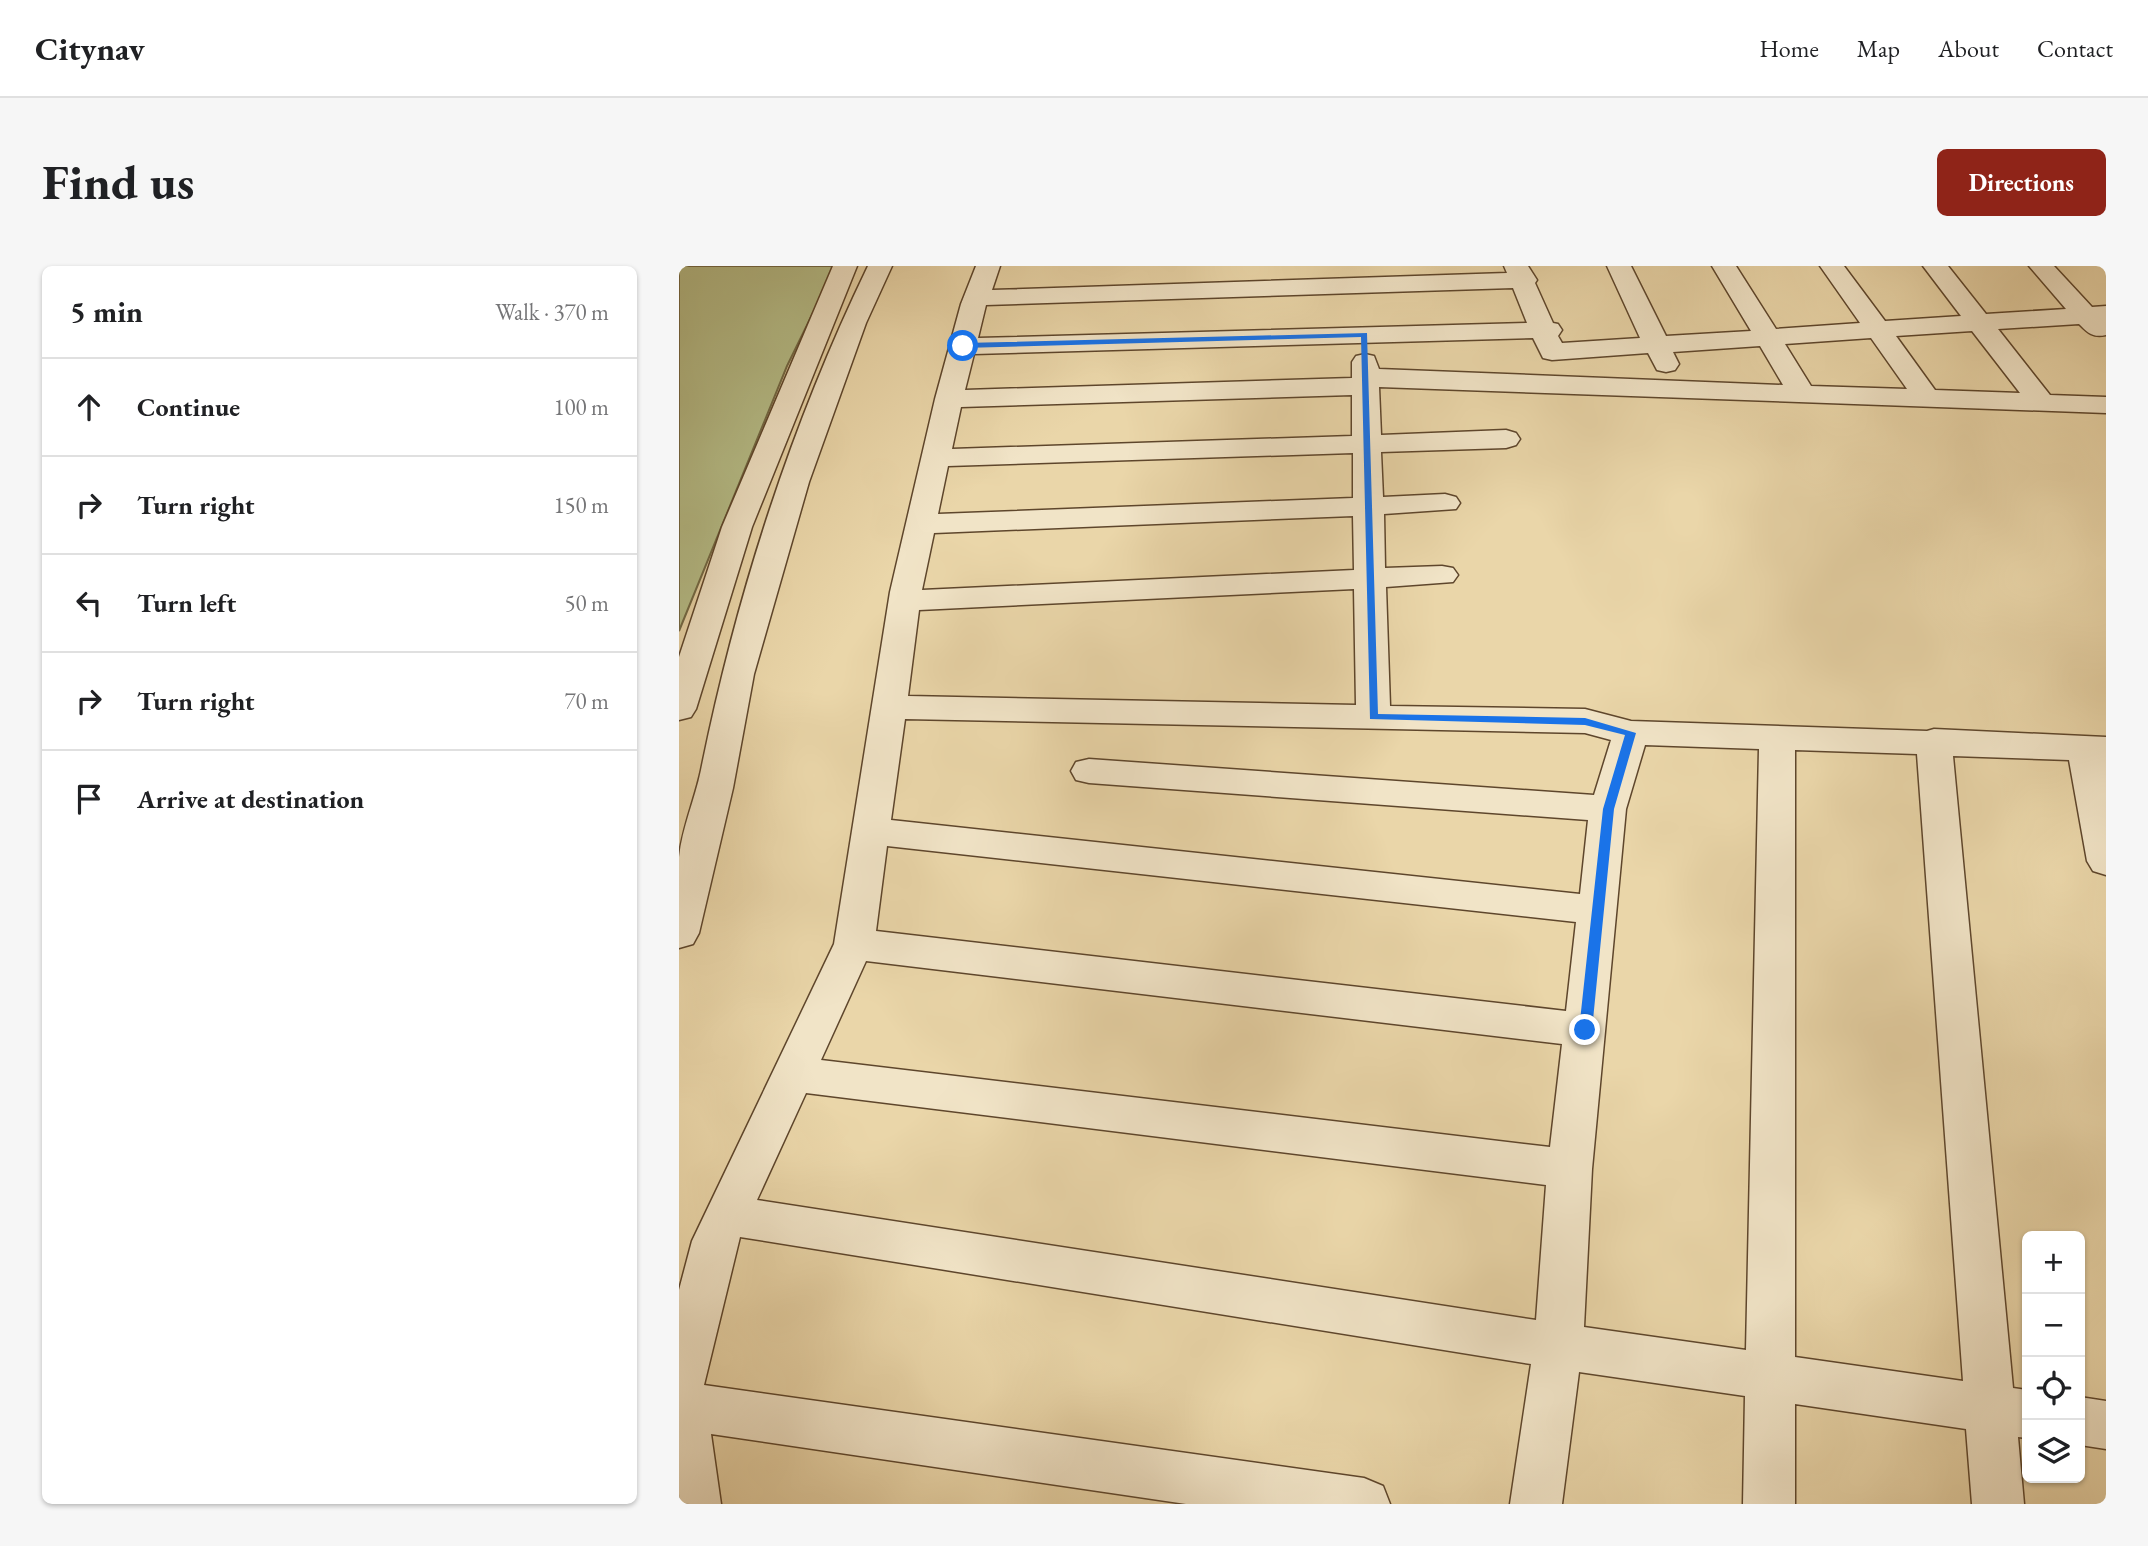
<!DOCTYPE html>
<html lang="en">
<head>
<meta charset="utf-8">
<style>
  body { margin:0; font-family:"EB Garamond",serif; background:#f6f6f6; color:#202124 }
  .controls { position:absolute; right:21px; bottom:21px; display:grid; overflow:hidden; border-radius:10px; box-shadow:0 2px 5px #0004 }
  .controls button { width:63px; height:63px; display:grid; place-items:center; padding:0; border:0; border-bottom:2px solid #e0e0e0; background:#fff; color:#202124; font:35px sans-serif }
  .stop { position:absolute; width:21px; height:21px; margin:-16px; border:5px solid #1a73e8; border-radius:50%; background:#fff }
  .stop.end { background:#1a73e8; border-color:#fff; box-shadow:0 2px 7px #0008 }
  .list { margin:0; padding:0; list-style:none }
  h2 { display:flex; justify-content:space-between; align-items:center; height:91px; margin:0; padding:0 28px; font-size:30px }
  h2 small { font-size:23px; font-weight:400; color:#757577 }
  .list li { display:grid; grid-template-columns:46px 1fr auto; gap:21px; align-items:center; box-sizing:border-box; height:98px; padding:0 28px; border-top:2px solid #e0e0e0 }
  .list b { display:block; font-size:26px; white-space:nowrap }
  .list em { font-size:23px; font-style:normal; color:#757577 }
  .icon { flex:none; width:38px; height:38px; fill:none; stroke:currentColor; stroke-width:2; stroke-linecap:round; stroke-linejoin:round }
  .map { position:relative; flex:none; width:1427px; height:1238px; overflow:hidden; border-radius:10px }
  header { display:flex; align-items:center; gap:42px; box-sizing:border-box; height:98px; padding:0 35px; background:#fff; border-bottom:2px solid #e0e0e0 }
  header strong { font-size:33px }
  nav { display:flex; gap:38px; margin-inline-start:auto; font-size:24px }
  .intro { display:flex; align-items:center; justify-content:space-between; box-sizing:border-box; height:168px; padding:0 42px }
  h1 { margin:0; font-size:49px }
  .button { padding:18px 32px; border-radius:10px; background:#8f2418; color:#fff; font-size:24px; font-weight:700 }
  main { display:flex; gap:42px; padding:0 42px }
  aside { flex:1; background:#fff; border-radius:10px; box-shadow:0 2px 5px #0004 }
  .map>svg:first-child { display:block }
  .green { fill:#b6be89; stroke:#736a46; stroke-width:2 }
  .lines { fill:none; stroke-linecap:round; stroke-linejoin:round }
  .minor-casing { stroke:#5e462c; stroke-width:3 }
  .minor { fill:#f1e4c7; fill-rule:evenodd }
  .route { fill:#1a73e8 }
</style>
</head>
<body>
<header>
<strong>Citynav</strong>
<nav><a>Home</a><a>Map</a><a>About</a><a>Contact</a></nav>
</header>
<div class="intro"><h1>Find us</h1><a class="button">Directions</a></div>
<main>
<aside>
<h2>5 min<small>Walk · 370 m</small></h2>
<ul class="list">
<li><svg class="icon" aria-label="ahead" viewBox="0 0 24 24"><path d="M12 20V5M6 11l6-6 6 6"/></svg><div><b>Continue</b></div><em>100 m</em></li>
<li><svg class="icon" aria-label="right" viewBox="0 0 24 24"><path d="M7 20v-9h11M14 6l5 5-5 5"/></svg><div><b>Turn right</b></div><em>150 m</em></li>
<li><svg class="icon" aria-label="left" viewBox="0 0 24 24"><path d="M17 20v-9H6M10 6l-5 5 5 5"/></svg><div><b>Turn left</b></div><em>50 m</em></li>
<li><svg class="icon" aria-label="right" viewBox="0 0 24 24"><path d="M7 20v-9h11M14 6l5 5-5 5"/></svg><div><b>Turn right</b></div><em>70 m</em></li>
<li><svg class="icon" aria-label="arrive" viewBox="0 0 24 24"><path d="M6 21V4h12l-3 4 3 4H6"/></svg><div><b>Arrive at destination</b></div></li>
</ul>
</aside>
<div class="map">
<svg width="1427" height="1238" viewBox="0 0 1427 1238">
  <rect width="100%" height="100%" fill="#ead6a9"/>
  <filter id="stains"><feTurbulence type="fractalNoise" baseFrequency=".00286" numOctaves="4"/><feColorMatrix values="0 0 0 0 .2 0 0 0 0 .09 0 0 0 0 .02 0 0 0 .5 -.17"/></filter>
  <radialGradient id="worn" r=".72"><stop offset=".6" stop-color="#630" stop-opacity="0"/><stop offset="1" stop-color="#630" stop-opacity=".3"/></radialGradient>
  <path class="green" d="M 0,0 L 157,0 L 108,100 L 0,365 Z"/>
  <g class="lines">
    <g class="minor-casing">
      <path id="minor" d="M 154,0 L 178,0 L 73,261 L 17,443 L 12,451 L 0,454 L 0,391 L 43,261 Z
        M 189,0 L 213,0 L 187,57 L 130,216 L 75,408 L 54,522 L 20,667 L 14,678 L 0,682 C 0,652 0,621 0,591 C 3,562 16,533 22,504 C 57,331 112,159 189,0 Z
        M 297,0 L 321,0 L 313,24 L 828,7 L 825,0 L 849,0 L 858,14 L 856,17 L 874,57 L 879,58 L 883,64 L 879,70 L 883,77 L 961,72 L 928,0 L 952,0 L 987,70 L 1072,65 L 1033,0 L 1057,0 L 1097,63 L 1181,57 L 1141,0 L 1165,0 L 1206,55 L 1282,50 L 1244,0 L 1269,0 L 1307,48 L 1387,43 L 1350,0 L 1375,0 L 1413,41 L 1427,40 L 1427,69 C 1414,72 1409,67 1400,58 L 1319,63 L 1371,129 L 1427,131 L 1427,147 L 700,121 L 702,169 L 827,164 L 837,167 L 841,173 L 837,179 L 827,182 L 702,186 L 704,231 L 766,228 L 777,231 L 781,237 L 777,243 L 705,248 L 706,302 L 763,300 L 774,302 L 779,309 L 774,316 L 707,321 L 711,440 L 906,443 L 952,455 L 1248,465 L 1255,463 L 1427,471 L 1427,609 L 1414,605 L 1408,595 L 1390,494 L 1274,490 L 1334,1122 L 1348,1124 L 1348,1172 L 1339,1171 L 1345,1238 L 1293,1238 L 1287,1163 L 1116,1138 L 1116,1238 L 1064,1238 L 1066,1130 L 900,1106 L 883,1238 L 831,1238 L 852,1098 L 61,971 L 25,1119 L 685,1212 L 704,1220 L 711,1238 L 507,1238 L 32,1168 L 42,1238 L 0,1238 L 0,1024 L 13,975 L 155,678 L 211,326 L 256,133 L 282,38 ZM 834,22 L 848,57 L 299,72 L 307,39 ZM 1293,65 L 1341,127 L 1256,124 L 1217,70 ZM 854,72 L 864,92 L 873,94 L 969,87 L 978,104 L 987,106 L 996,104 L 1000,98 L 994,86 L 1081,80 L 1104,119 L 700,103 L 695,90 L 686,88 L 677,90 L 673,96 L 673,112 L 286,124 L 295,88 ZM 1192,72 L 1228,123 L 1132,120 L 1106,78 ZM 673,129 L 673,170 L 273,183 L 282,141 ZM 674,187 L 674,232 L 259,248 L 269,200 ZM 674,250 L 675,304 L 243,324 L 255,267 ZM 675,323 L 677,439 L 229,430 L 240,344 ZM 226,453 L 906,467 L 932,474 L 915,529 L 410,493 L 397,496 L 392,505 L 397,514 L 410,517 L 909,554 L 901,628 L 212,554 ZM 966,479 L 1080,483 L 1067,1084 L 905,1061 L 913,903 L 947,543 ZM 1116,484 L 1238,488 L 1284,1115 L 1116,1091 ZM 208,580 L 897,656 L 887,745 L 197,665 ZM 187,695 L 883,778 L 871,881 L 142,794 ZM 127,827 L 867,919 L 857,1054 L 78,934 Z
        M 1401,1131 L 1427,1135 L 1427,1183 L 1401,1179 Z"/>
    </g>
    <use href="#minor" class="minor"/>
  </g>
  <path class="route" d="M 688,67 L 699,448 L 906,452 L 957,467 L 935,543 L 913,764 L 906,769 L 900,764 L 924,543 L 946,469 L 906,459 L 691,453 L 682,71 L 284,82 L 280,80 L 284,77 Z"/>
  <rect width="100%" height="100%" filter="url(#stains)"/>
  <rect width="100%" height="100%" fill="url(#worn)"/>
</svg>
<div class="controls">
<button>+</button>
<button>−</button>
<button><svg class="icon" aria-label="locate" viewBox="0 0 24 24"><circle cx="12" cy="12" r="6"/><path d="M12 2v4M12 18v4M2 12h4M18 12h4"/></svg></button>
<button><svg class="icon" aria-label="layers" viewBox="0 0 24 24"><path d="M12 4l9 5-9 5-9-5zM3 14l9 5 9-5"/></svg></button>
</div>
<div class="stop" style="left:284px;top:80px"></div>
<div class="stop end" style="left:906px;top:764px"></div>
</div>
</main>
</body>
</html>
